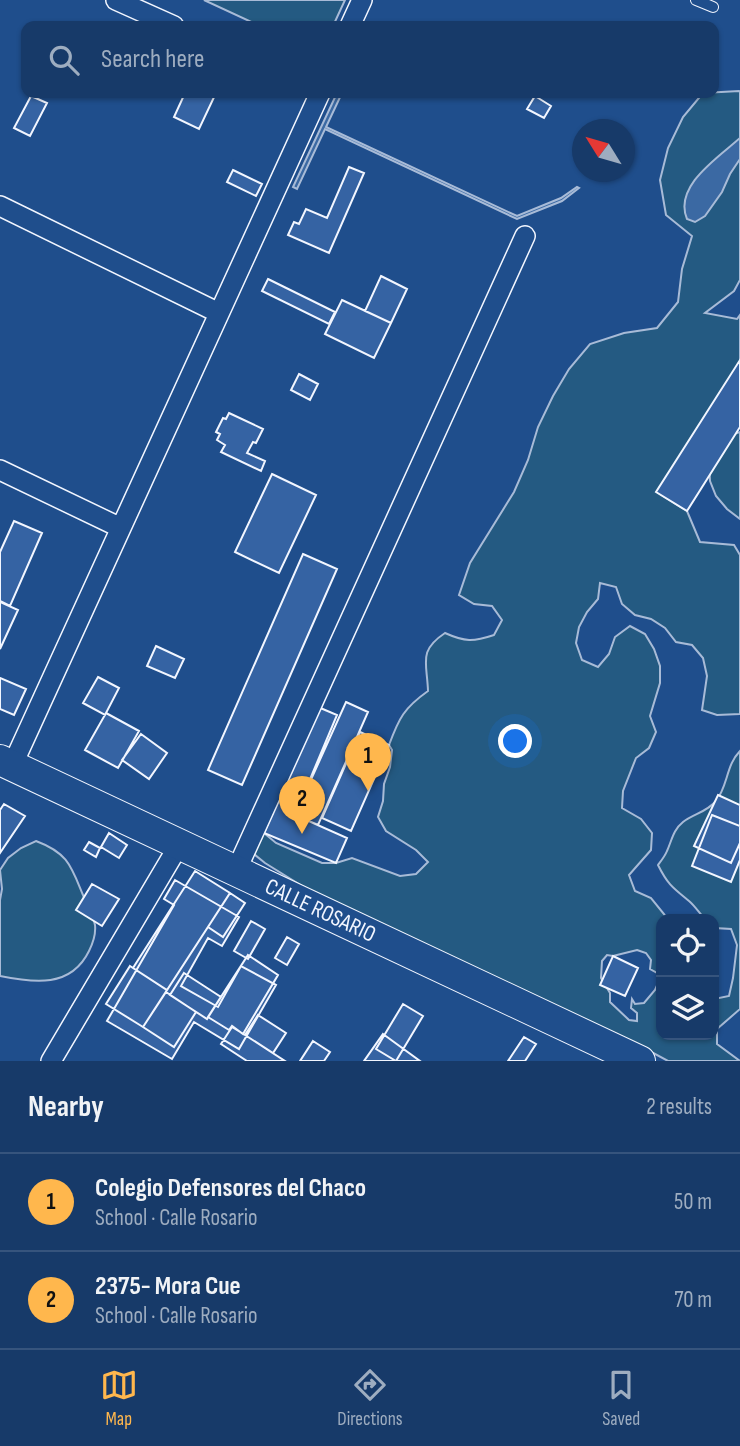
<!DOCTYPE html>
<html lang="en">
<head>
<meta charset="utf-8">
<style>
  body { margin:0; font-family:"Sofia Sans Condensed",sans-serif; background:#244571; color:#f1f3f6 }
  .controls { position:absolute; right:21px; bottom:21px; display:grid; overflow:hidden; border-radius:14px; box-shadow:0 2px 5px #0004 }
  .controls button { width:63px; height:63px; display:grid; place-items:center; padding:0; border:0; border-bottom:2px solid #36547d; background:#173a69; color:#f1f3f6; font:35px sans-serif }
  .compass { position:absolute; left:572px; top:119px; width:63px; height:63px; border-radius:50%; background:#173a69; box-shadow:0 2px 5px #0004; rotate:307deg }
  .you { position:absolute; left:516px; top:742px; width:24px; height:24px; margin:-18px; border:5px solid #fff; border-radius:50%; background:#1a73e8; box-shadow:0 0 0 10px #1a73e833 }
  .badge { display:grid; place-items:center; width:46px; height:46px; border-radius:50%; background:#ffb74d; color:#111; font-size:23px; font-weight:700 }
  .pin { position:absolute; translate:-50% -58px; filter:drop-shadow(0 2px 4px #0008) }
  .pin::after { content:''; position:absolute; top:37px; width:24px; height:21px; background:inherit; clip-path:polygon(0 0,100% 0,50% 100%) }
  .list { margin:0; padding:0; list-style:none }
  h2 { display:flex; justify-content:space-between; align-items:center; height:91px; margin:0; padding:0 28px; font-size:30px }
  h2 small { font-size:23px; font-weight:400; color:#9eadc0 }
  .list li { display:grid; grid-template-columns:46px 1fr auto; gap:21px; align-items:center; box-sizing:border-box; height:98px; padding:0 28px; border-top:2px solid #36547d }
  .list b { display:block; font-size:26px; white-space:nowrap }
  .list p { margin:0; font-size:23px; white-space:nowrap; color:#9eadc0 }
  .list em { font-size:23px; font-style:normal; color:#9eadc0 }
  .icon { flex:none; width:38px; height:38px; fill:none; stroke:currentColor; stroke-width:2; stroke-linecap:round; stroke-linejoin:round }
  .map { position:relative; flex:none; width:740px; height:1061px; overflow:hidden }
  .search { position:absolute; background:#173a69; box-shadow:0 2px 5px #0004; left:21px; right:21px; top:21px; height:77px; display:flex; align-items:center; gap:18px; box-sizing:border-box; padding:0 24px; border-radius:14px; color:#9eadc0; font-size:26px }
  .sheet { height:287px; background:#173a69 }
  nav { display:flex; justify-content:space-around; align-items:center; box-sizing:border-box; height:98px; border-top:2px solid #36547d; background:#173a69; font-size:19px; color:#9eadc0 }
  nav a { display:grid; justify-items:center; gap:4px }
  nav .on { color:#ffb74d }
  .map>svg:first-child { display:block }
  .green { fill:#245a82; stroke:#a8bbd7; stroke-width:2; fill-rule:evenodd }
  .water { fill:#3b69a3; stroke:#a8bbd7; stroke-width:2 }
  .building { fill:#3563a3; stroke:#f2f6ff; stroke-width:2 }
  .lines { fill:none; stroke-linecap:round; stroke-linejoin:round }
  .lane-casing { stroke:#f2f6ff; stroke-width:12 }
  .street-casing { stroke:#f2f6ff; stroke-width:22 }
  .primary-casing { stroke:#f2f6ff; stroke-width:32 }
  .lane { stroke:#1f4e8c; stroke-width:10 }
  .street { stroke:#1f4e8c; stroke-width:19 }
  .primary { stroke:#1f4e8c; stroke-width:30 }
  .labels { text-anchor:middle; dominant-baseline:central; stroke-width:5; stroke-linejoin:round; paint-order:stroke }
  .street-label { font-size:23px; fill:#f2f6ff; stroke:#1f4e8c }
</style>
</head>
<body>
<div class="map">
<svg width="740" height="1061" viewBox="0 0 740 1061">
  <rect width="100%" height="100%" fill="#1f4e8c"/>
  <path class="green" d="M 204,0 L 345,0 L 333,26 L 260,26 Z
    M 739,91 L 740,92 L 740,280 L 734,291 L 705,313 L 737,319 L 740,315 L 740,368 L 657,492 L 687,511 L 700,542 L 734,545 L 740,555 L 740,714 L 717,715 L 702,710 L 707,676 L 703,658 L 692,645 L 676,642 L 665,628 L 651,619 L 635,615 L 622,604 L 616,587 L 600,583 L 598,599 L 587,612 L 579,627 L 576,643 L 582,660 L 598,667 L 609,654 L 615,637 L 630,626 L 645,634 L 654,649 L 660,666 L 660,683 L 650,716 L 656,732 L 649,748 L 636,758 L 623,791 L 622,808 L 641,819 L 652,833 L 651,850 L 629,875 L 635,891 L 651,898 L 668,919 L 661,919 L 661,1035 L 714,1035 L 714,999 L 729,996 L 733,978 L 737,945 L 731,929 L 715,928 L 714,919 L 705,919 C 700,914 695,906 689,901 C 673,888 668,885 658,865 C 661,861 665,856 667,851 C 672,840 673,830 683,822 C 693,814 707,812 716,801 C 728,786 726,765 740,751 L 740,1009 L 717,1029 L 717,1044 L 740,1061 L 668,1061 L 631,1041 L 323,899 L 265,863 L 239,842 L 264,833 L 276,843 L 322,863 L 336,863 L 352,858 L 400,876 L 416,874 L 428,862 L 416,850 L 386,831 L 378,817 L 383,801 L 384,784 L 390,767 L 392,750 L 389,745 C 399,718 404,708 428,691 C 427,662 418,651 445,633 C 465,642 473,642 494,635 L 502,620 L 492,606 L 474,604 L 459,595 L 470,563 L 514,492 L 528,460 L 538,427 L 553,396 L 569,369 L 590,344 L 624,333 L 657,328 L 678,302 L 682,269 L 692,236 L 666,215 L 660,180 L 668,148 L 683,117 L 703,93 ZM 637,950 L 646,953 L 651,960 L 650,969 L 657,973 L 659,981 L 655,990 L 644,1003 L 635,1004 L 632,999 L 631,1008 L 637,1013 L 637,1021 L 629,1020 L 610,1002 L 610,993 L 601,978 L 602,961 L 607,955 L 613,956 Z
    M 740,432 L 740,519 L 727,509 L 716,496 L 710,481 L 709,463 L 728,436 Z
    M 36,841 C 68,853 71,866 83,895 C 86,904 93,915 95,925 C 96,934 93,943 89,951 C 71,988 34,983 0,976 L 0,900 L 2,889 L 0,870 L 8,858 L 21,848 Z"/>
  <path class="water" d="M 337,93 L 342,93 L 326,127 L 517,216 L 561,198 L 577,187 L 579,188 L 562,201 L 517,219 L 325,129 L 297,189 L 293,187 Z
    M 740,138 L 740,159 L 730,174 L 722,192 L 705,216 L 695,222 L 687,219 C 673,186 719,157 740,138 Z"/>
  <path class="building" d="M 185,93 L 216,93 L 199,129 L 174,117 Z
    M 31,96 L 47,103 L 30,136 L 14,128 Z
    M 535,96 L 551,106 L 544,118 L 527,109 Z
    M 349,167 L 364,173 L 329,253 L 288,235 L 294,222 L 299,224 L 306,209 L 327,218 Z
    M 233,170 L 262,184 L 256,196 L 227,182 Z
    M 381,276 L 407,289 L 391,323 L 365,311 Z
    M 268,279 L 335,312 L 329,324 L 262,291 Z
    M 342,300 L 391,323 L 374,358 L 325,334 Z
    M 740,360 L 740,427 L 687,511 L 656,492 Z
    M 299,374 L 318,384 L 310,400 L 291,390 Z
    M 229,413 L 263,429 L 256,443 L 253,442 L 247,453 L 265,461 L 261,471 L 221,452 L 225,445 L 217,440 L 220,434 L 216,432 L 223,418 L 226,419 Z
    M 272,474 L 316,495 L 279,573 L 235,552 Z
    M 14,521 L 42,533 L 10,606 L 0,601 L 0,552 Z
    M 303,554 L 337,569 L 242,785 L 208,770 Z
    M 0,602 L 18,610 L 0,649 Z
    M 156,646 L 184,659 L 175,678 L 147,666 Z
    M 98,677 L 119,688 L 105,715 L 83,703 Z
    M 0,678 L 26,689 L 14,715 L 0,709 Z
    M 346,702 L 368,712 L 318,825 L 295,815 Z
    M 318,707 L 337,715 L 295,815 L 347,838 L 336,863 L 264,833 Z
    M 106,713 L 139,731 L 118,768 L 85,750 Z
    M 360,732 L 389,745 L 351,831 L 322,818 Z
    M 141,734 L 167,753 L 149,779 L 122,760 Z
    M 718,795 L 740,805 L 740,843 L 731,863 L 694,846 Z
    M 4,804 L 25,816 L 0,853 L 0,810 Z
    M 712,815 L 740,826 L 740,860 L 731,882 L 692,866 Z
    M 109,833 L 127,845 L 119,858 L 101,847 Z
    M 89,842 L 100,848 L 96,857 L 84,850 Z
    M 195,871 L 230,893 L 167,990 L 133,968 Z
    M 175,880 L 239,917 L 222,946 L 208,938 L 181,986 L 218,1007 L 241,966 L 276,985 L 239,1049 L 194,1022 L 172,1059 L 107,1021 L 174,905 L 164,899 Z
    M 92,884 L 119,899 L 102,926 L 76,910 Z
    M 230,893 L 245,903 L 223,937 L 208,927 Z
    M 251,921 L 265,929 L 248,959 L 234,951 Z
    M 287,937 L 299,944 L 287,965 L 275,958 Z
    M 248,955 L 278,975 L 243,1034 L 232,1026 L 229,1030 L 208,1017 Z
    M 613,956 L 638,968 L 625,996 L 600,985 Z
    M 130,966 L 167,990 L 143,1027 L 106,1004 Z
    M 184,973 L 221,997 L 207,1019 L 170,995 Z
    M 166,992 L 196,1012 L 174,1047 L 143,1027 Z
    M 403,1004 L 423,1016 L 396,1061 L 376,1049 Z
    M 258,1015 L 286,1033 L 273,1053 L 245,1035 Z
    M 232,1027 L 245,1035 L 285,1061 L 247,1061 L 221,1044 Z
    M 383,1034 L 420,1061 L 364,1061 Z
    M 524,1037 L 536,1044 L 525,1061 L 508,1061 Z
    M 313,1041 L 330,1052 L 324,1061 L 300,1061 Z"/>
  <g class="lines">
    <g class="lane-casing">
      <path id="lane" d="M 696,0 L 713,7"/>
    </g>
    <g class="street-casing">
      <path id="street" d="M 116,0 L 174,26
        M 350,26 L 362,0
        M 0,206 L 219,313
        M 0,470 L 121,528
        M 12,766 L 320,93
        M 236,871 L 525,236
        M 51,1061 L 179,845"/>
    </g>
    <g class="primary-casing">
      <g id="primary">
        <path id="s1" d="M 0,760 L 640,1061"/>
      </g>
    </g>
    <use href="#lane" class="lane"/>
    <use href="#street" class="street"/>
    <use href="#primary" class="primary"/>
  </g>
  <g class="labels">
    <g class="street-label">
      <text stroke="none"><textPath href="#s1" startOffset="354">CALLE ROSARIO</textPath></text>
    </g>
  </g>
</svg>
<div class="controls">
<button><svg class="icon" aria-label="locate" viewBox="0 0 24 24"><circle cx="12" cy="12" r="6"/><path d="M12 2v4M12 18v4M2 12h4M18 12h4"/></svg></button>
<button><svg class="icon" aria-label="layers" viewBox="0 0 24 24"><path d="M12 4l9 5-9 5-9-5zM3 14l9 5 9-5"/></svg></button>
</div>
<svg class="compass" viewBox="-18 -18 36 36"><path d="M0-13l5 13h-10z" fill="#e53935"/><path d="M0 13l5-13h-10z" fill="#9eadc0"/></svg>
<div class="you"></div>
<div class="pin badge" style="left:368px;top:791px">1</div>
<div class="pin badge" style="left:302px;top:834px">2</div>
<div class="search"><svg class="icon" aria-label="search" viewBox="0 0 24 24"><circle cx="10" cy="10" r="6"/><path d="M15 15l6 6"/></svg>Search here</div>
</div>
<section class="sheet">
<h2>Nearby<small>2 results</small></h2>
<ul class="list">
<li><span class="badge">1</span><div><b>Colegio Defensores del Chaco</b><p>School · Calle Rosario</p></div><em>50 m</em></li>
<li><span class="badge">2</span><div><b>2375- Mora Cue</b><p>School · Calle Rosario</p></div><em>70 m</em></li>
</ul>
</section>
<nav>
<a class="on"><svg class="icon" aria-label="map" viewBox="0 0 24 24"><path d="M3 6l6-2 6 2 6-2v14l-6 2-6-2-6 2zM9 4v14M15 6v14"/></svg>Map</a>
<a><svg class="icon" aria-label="directions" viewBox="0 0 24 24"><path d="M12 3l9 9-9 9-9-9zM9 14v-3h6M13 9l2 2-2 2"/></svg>Directions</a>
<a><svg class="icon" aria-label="saved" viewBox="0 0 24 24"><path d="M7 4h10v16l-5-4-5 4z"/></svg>Saved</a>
</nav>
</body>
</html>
